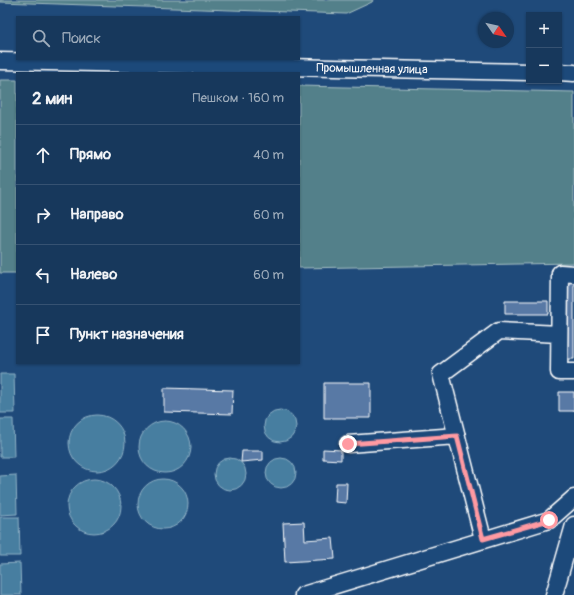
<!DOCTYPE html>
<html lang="ru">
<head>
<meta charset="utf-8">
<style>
  body { margin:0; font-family:Pangolin,sans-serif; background:#244365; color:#f1f3f6 }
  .controls { position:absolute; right:12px; top:12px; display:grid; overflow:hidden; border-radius:0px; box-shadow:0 1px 3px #0004 }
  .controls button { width:36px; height:36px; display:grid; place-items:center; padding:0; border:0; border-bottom:1px solid #365272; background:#17385c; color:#f1f3f6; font:20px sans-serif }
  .compass { position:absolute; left:478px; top:12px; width:36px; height:36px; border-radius:50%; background:#17385c; box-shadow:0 1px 3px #0004; rotate:124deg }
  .stop { position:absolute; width:12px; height:12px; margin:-9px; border:3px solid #ff9aa2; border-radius:50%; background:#fff }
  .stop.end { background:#ff9aa2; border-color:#fff; box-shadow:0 1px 4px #0008 }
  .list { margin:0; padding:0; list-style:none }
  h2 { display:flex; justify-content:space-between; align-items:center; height:52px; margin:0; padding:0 16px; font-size:17px }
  h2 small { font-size:13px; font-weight:400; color:#9eacbb }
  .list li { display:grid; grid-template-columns:26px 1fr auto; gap:12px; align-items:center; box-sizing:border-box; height:60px; padding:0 16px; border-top:1px solid #365272 }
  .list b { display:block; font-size:15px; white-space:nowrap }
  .list em { font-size:13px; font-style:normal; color:#9eacbb }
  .icon { flex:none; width:22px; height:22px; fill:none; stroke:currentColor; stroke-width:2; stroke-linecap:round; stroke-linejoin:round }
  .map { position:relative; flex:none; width:574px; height:595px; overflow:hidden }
  .search { position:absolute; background:#17385c; box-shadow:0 1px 3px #0004; left:16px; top:16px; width:284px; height:44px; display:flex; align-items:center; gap:10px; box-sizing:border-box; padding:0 14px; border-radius:0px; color:#9eacbb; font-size:15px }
  .panel { position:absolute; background:#17385c; box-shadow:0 1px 3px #0004; left:16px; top:72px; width:284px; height:292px; border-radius:0px }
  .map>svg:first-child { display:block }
  .green { fill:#52808a; stroke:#a8c0c4 }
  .water { fill:#467ea0; stroke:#90b2c6 }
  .building { fill:#5879a5; stroke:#fff }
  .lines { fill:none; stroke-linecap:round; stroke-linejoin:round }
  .minor-casing { stroke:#fff; stroke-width:19 }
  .minor { stroke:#1f4a7a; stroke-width:16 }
  .route { stroke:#ff9aa2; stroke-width:5 }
  .labels { text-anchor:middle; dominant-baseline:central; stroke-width:3; stroke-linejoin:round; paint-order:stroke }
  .street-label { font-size:12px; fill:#fff; stroke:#1f4a7a }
</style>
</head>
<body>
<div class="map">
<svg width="574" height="595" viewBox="0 0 574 595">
  <rect width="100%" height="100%" fill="#1f4a7a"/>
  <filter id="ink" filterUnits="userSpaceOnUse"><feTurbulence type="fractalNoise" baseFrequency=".025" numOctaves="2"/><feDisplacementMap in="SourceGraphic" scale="8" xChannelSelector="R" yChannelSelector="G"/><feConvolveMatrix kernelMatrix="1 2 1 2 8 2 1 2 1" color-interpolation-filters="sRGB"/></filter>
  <g filter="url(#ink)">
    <path class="green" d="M 0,0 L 373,0 L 372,2 L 346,14 L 0,2 Z
      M 0,80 L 17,80 L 17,273 L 0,273 Z
      M 299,86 L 574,92 L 574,263 L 299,268 Z"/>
    <path class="water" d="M 0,374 L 14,374 L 15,413 L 0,413 Z
      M264 426a16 16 0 1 1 32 0a16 16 0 1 1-32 0Z
      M69 443a28 28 0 1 1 56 0a28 28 0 1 1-56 0Z
      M 0,419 L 13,419 L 14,457 L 0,457 Z
      M139 447a26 26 0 1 1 52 0a26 26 0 1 1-52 0Z
      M266 473a15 15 0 1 1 30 0a15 15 0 1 1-30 0Z
      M214 474a16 16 0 1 1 32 0a16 16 0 1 1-32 0Z
      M 16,475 L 17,514 L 0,515 L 0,476 Z
      M67 506a27 27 0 1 1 54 0a27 27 0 1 1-54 0Z
      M138 504a25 25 0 1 1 50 0a25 25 0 1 1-50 0Z
      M 0,517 L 19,517 L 20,556 L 0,556 Z
      M 20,563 L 21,595 L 0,595 L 0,564 Z"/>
    <path class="building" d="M 565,278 L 574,278 L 574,359 L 566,359 Z
      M 505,301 L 548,301 L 548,314 L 505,314 Z
      M 324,383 L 371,383 L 371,418 L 324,418 Z
      M 164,388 L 233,390 L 232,414 L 164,412 Z
      M 559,392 L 574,392 L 574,411 L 559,411 Z
      M 323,449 L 341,450 L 341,460 L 323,459 Z
      M 242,451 L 263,451 L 263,460 L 241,462 Z
      M 336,483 L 347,483 L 346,503 L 335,502 Z
      M 304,522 L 305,540 L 333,538 L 335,559 L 285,562 L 283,523 Z"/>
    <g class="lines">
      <g class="minor-casing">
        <path id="minor" d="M 0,61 L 529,72
          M 559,72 L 574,73
          M 574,274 L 560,273 L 559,372 L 574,372
          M 348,444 L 457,436
          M 483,539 L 441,374 L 499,331 L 559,334
          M 303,595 L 549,520 L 574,498
          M 554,595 L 574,525"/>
      </g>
      <use href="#minor" class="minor"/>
    </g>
  </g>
  <g class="lines" filter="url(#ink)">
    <path class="route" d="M 348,444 L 457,436 L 483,539 L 549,520"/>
  </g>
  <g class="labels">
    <g class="street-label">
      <text transform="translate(372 69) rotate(1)">Промышленная улица</text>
    </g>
  </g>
</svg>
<div class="controls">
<button>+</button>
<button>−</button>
</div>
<svg class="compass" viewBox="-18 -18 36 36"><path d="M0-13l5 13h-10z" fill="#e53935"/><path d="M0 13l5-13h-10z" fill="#9eacbb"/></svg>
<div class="stop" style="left:549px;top:520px"></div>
<div class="stop end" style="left:348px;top:444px"></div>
<div class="search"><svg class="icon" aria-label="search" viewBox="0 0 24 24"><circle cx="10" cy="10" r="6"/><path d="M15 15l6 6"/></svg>Поиск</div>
<section class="panel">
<h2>2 мин<small>Пешком · 160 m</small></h2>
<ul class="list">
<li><svg class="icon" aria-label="ahead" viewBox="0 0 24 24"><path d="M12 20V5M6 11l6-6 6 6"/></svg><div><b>Прямо</b></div><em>40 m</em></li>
<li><svg class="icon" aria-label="right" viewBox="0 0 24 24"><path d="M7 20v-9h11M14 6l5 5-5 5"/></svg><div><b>Направо</b></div><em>60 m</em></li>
<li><svg class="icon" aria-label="left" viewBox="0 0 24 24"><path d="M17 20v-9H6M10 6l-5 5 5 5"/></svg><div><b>Налево</b></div><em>60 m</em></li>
<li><svg class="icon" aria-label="arrive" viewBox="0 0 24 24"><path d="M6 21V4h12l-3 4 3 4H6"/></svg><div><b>Пункт назначения</b></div></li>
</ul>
</section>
</div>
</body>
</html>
